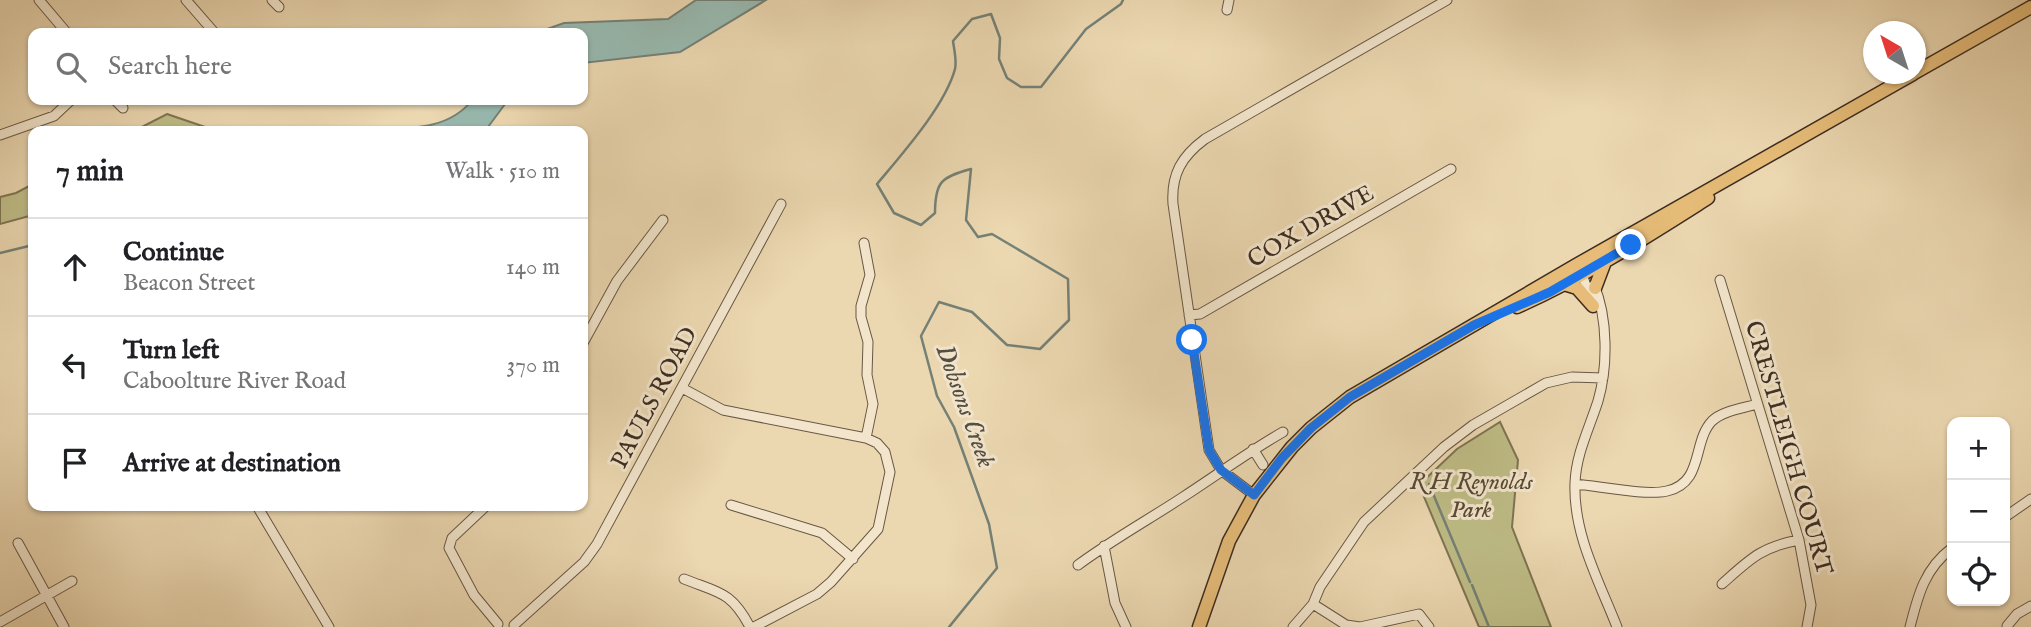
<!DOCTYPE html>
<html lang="en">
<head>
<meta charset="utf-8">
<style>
  body { margin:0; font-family:"IM FELL English",serif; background:#f2f2f2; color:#202124 }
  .controls { position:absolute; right:21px; bottom:21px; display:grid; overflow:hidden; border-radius:14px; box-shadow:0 2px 5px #0004 }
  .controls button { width:63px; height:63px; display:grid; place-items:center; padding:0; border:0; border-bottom:2px solid #e0e0e0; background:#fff; color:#202124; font:35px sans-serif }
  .compass { position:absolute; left:1863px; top:21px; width:63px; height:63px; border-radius:50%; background:#fff; box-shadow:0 2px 5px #0004; rotate:321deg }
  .stop { position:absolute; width:21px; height:21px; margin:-16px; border:5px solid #1a73e8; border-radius:50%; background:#fff }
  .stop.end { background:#1a73e8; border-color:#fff; box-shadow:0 2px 7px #0008 }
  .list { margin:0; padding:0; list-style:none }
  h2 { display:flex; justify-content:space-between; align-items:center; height:91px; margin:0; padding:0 28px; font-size:30px }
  h2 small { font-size:23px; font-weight:400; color:#757577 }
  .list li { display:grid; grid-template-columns:46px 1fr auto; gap:21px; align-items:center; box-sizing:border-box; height:98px; padding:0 28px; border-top:2px solid #e0e0e0 }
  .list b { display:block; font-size:26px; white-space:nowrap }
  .list p { margin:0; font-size:23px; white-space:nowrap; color:#757577 }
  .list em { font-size:23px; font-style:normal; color:#757577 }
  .icon { flex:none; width:38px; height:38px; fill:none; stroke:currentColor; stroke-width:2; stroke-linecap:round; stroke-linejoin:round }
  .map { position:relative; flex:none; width:2031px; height:627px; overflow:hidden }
  .search { position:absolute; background:#fff; box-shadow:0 2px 5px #0004; left:28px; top:28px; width:560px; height:77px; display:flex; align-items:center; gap:18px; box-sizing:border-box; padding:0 24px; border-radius:14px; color:#757577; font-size:26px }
  .panel { position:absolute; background:#fff; box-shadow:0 2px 5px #0004; left:28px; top:126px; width:560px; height:385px; border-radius:14px }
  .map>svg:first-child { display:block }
  .green { fill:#bebc86; stroke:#7e7453; stroke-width:2 }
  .water { fill:#98b9af; stroke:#748176; stroke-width:2 }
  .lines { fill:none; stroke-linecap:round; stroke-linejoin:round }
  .stream { stroke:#748176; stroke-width:2.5 }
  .minor-casing { stroke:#685744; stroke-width:11 }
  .major-casing { stroke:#3d2c20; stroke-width:15 }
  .minor { stroke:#f2e5cc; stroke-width:9 }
  .major { stroke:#e6bc78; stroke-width:12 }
  .route { stroke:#1a73e8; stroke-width:9 }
  .labels { text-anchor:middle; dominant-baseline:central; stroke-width:6; stroke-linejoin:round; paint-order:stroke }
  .street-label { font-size:24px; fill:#3d2c20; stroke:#f2e5cc }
  .park-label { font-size:24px; font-style:italic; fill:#574934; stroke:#f2e5cc }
  .water-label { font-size:26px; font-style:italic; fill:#544f44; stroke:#f2e5cc }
</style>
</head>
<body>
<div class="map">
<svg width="2031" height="627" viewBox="0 0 2031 627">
  <rect width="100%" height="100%" fill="#ebd7b0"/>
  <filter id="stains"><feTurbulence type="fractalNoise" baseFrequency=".00286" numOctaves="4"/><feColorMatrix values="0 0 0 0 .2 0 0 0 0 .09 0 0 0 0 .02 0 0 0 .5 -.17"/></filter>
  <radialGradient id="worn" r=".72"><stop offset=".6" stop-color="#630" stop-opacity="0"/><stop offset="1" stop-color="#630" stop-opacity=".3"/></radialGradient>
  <path class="green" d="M 167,114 L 211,129 L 211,131 L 134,131 Z
    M 33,184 L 33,215 L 0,224 L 0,197 L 16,193 Z
    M 1500,422 L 1518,460 L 1512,527 L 1551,627 L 1479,627 L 1419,485 L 1457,449 Z"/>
  <path class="water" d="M 696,0 L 766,0 L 680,52 L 583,63 L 583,33 L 536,33 L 564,23 L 668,19 Z
    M 472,100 L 508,100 L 485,131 L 360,131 C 399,127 446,134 472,100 Z"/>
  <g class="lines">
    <path class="stream" d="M 0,253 L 33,245
      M 1429,484 L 1470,582
      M 1472,585 L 1489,627
      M 949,627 L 997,568 L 989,524 L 954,427 L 937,396 L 921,336 L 939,302 L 972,312 L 1007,345 L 1040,349 L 1069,320 L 1068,279 L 992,234 L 978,237 L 966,220 L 971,169 C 941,177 935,182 935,213 L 921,225 L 894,213 L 877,184 C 902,154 945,106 955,69 C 957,61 954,49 953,41 L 972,19 L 991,14 L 1000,38 L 999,59 L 1007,78 L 1021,87 L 1041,87 L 1086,29 L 1121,4 L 1123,0"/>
    <g class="minor-casing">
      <path id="minor" d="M 39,0 L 67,33
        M 186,0 L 213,31
        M 272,0 L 279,7
        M 1227,10 L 1229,0
        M 115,100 L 123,108
        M 0,135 L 54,116 L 71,100
        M 864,243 L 870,275 L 861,306 L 861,317 L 868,342 L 867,375 L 873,404 L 866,438
        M 1580,269 L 1592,302
        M 1720,280 L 1799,540 L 1811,605 L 1807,627
        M 1594,285 C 1608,318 1608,367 1598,401 C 1589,429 1576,454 1575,483 C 1573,534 1599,581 1617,627
        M 1189,315 L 1200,314 L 1451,169
        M 583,343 L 617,281 L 663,220
        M 682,388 L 723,410 L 866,438 L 877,443 L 885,452 L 890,472 L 878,529 L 831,582 L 817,594 L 754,627
        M 1253,449 L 1263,465
        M 1575,484 C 1599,486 1646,496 1667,491 C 1704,483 1692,442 1712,421 C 1722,411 1744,408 1757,404
        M 1254,495 L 1221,470 L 1209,450 L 1173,204 C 1171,174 1182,156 1205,139 L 1447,0
        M 731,505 L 822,533 L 853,559
        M 257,506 L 329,627
        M 486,506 L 452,538 L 449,548 L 474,595 L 498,624
        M 2005,517 L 2031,499
        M 18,543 L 64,627
        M 1104,546 L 1115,603 L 1126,627
        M 1078,565 C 1112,540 1148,520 1183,497 C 1217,475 1248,452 1283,432
        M 684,579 C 719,593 731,591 750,627
        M 1722,584 C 1750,559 1761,547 1799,540
        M 1313,604 L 1346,625 L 1360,627 L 1419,614 L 1429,627
        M 0,622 L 72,581
        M 514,625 L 584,562 L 597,544 L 781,204
        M 2007,626 L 2017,614 L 2031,606
        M 1293,627 L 1313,604 L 1320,587 L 1364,522 L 1444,447 L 1473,425 L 1546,383 L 1572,377 L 1603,378
        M 1910,627 C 1918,595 1925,568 1952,548"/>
    </g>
    <g class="major-casing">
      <path id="major" d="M 1916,72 L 2031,7
        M 1564,284 L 1577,288 L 1593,306
        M 1595,288 L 1606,259
        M 1517,307 C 1583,278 1648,236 1708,198
        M 1199,627 L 1229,541 L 1254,495 L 1292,447 L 1311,428 L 1350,397 L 1578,264 L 1913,74"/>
    </g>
    <use href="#minor" class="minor"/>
    <use href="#major" class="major"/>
  </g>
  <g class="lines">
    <path class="route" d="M 1192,340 L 1209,450 L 1221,470 L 1254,495 L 1282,458 L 1311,428 L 1350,397 L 1474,325 L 1550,292 L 1631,245"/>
  </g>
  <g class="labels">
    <g class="street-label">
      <text transform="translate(1311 227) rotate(-30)">COX DRIVE</text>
      <text transform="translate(655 398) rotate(-62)">PAULS ROAD</text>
      <text transform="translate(1788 448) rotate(74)">CRESTLEIGH COURT</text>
    </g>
    <g class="park-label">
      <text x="1471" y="482">R H Reynolds<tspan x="1471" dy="28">Park</tspan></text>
    </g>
    <g class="water-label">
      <text transform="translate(965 406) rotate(70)">Dobsons Creek</text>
    </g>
  </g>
  <rect width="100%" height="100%" filter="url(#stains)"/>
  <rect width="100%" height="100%" fill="url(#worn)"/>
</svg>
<div class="controls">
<button>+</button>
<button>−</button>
<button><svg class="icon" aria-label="locate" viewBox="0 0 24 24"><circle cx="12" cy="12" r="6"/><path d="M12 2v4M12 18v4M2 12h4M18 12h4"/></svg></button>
</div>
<svg class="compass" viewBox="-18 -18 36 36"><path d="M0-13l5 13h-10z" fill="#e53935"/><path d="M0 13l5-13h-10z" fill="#757577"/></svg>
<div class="stop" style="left:1192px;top:340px"></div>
<div class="stop end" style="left:1631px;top:245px"></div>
<div class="search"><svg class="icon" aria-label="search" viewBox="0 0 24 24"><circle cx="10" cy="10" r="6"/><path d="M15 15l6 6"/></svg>Search here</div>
<section class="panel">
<h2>7 min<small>Walk · 510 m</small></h2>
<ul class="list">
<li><svg class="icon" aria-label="ahead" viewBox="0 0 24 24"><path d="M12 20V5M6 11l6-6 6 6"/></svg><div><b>Continue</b><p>Beacon Street</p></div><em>140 m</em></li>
<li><svg class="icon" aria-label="left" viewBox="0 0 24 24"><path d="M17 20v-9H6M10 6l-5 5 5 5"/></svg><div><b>Turn left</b><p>Caboolture River Road</p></div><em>370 m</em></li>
<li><svg class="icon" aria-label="arrive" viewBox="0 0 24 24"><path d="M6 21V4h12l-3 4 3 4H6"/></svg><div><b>Arrive at destination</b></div></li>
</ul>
</section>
</div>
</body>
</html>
